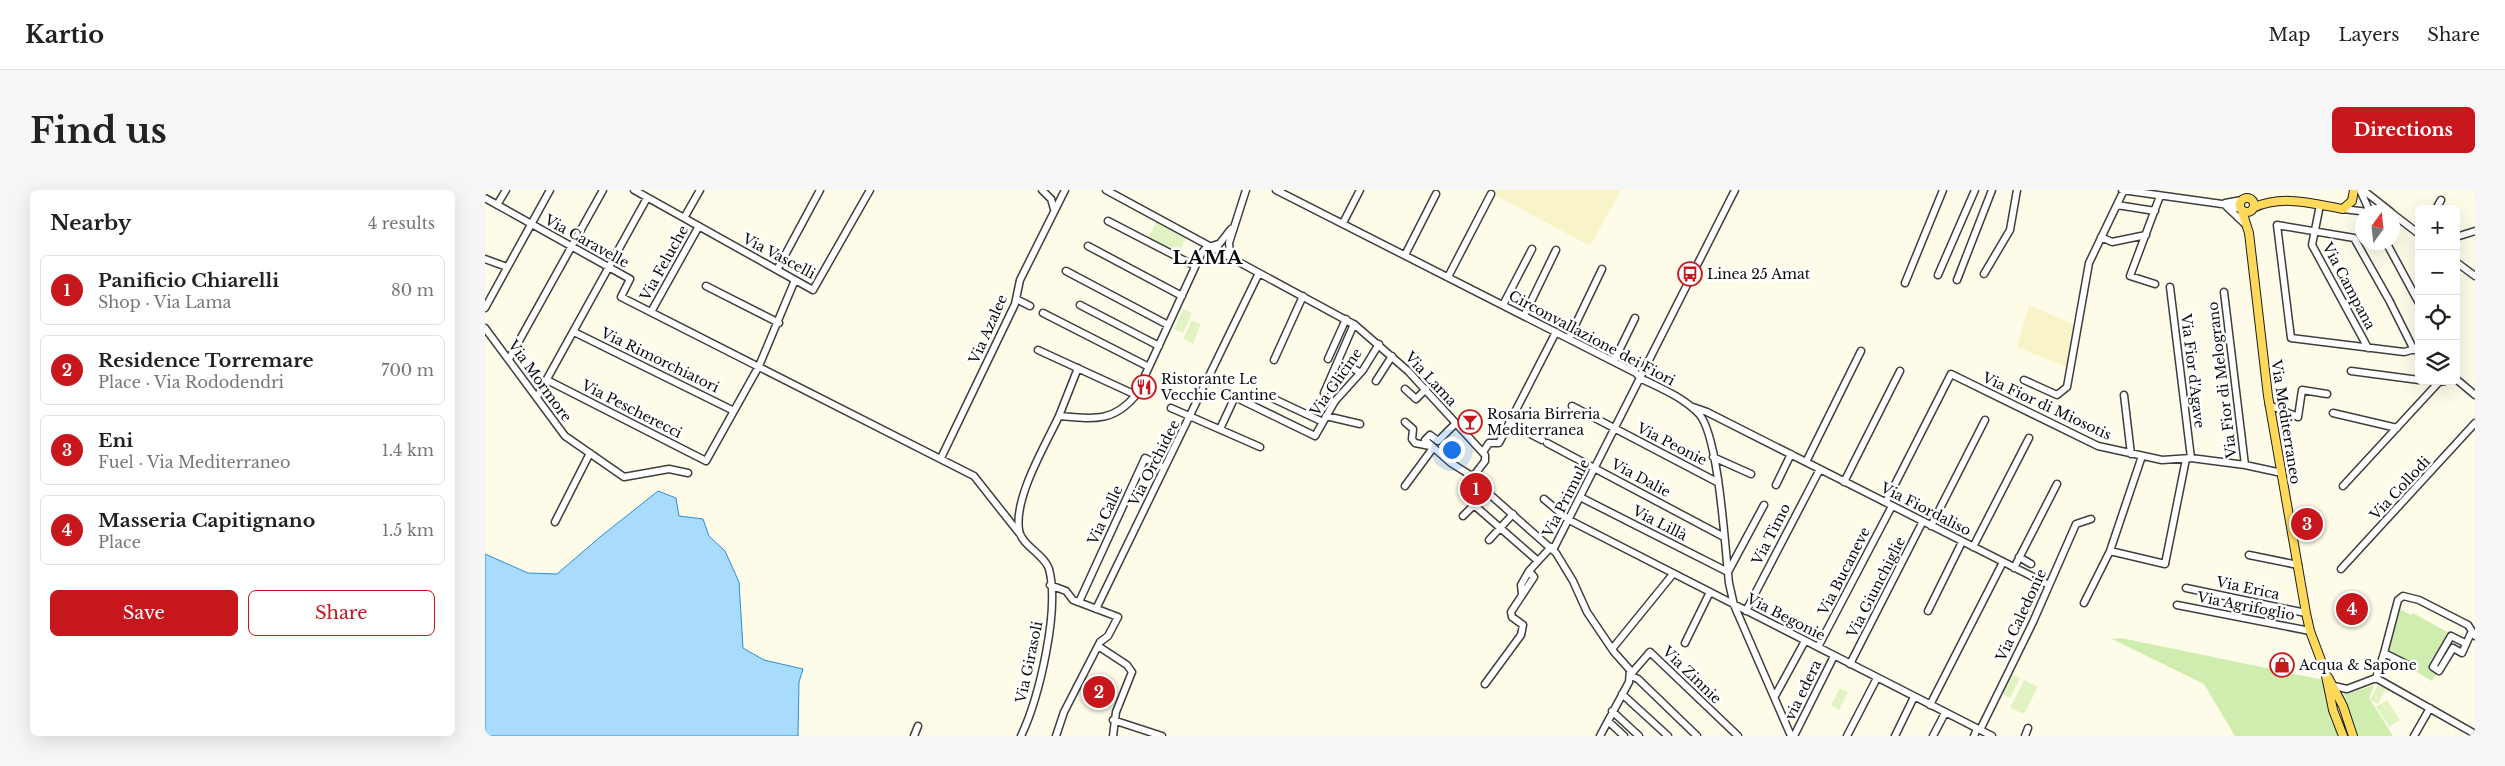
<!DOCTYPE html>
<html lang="en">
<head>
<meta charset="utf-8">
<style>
  body { margin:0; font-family:"Libre Baskerville",serif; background:#f6f6f6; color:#222 }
  .controls { position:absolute; right:15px; top:15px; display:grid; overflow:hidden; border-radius:8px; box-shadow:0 5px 20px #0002 }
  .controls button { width:45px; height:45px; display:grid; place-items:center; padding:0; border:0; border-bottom:1px solid #e0e0e0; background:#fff; color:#222; font:25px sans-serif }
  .compass { position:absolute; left:1870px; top:15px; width:45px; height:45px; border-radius:50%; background:#fff; box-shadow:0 5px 20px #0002; rotate:15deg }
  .you { position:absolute; left:966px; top:259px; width:18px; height:18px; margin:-12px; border:4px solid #fff; border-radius:50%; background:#1a73e8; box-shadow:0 0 0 8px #1a73e833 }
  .badge { display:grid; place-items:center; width:32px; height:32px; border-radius:50%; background:#c7171d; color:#fff; font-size:16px; font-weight:700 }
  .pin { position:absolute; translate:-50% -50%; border:2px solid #fff; box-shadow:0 1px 5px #0006 }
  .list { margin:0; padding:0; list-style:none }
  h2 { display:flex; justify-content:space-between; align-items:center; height:65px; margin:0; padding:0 20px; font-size:21px }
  h2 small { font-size:16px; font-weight:400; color:#767676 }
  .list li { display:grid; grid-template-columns:32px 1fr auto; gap:15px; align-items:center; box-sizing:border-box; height:70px; margin:0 10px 10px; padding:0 10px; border:1px solid #e0e0e0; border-radius:8px }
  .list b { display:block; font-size:19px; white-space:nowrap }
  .list p { margin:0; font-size:16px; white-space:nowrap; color:#767676 }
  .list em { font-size:16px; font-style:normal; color:#767676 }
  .actions { display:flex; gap:10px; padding:15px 20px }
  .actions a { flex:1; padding:11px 0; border:1px solid #c7171d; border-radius:8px; text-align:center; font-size:18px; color:#c7171d }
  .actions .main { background:#c7171d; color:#fff }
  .icon { flex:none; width:28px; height:28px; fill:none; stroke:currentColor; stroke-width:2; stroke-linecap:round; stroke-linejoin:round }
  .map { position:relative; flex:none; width:1990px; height:546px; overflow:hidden; border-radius:8px }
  header { display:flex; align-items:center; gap:30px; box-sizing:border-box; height:70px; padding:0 25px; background:#fff; border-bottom:1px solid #e0e0e0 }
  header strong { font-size:24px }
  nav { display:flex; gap:28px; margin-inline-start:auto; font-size:18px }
  .intro { display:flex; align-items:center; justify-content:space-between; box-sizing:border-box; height:120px; padding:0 30px }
  h1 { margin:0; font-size:35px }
  .button { padding:12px 22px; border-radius:8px; background:#c7171d; color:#fff; font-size:18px; font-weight:700 }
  main { display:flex; gap:30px; padding:0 30px }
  aside { flex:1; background:#fff; border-radius:8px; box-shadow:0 5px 20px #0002 }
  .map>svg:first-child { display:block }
  .farmland { fill:#f8f4c7 }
  .green { fill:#ceedaf }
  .pitch { fill:#e1f3c2 }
  .water { fill:#a8dbfc; stroke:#2990da }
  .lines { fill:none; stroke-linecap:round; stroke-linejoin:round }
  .minor-casing { stroke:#3e3e3e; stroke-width:9 }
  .major-casing { stroke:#1c1c1c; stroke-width:10 }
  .minor { stroke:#fff; stroke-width:6 }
  .major { stroke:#ffd959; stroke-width:8 }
  .labels { text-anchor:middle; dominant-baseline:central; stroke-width:5; stroke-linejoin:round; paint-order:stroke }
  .street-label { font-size:14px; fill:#0b0b0b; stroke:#fff }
  .poi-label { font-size:14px; fill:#0b0b0b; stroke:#fff; text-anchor:start }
  .district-label { font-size:19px; font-weight:bold; letter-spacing:1px; fill:#0b0b0b; stroke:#fff }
</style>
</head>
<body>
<header>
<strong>Kartio</strong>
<nav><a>Map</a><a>Layers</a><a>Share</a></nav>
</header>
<div class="intro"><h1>Find us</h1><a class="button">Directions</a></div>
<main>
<aside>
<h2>Nearby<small>4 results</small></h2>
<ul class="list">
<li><span class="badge">1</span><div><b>Panificio Chiarelli</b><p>Shop · Via Lama</p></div><em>80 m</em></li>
<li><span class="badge">2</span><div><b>Residence Torremare</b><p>Place · Via Rododendri</p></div><em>700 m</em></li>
<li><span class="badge">3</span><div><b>Eni</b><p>Fuel · Via Mediterraneo</p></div><em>1.4 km</em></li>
<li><span class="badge">4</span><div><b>Masseria Capitignano</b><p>Place</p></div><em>1.5 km</em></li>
</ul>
<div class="actions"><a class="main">Save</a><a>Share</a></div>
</aside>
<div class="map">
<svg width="1990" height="546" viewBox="0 0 1990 546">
  <rect width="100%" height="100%" fill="#fffbe9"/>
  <path class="farmland" d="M 1001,0 L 1136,0 L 1105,56 Z
    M 1544,115 L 1590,135 L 1583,178 L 1532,157 Z"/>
  <path class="green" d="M 1913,418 L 1926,425 L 1928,423 L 1964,443 L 1945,478 L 1952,482 L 1947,491 L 1930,481 L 1932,474 L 1902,463 Z
    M 1636,448 L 1839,490 L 1855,546 L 1750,546 L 1719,494 L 1627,449 Z
    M 1889,495 L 1884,508 L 1908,546 L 1871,546 L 1856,506 L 1861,502 L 1862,504 Z"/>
  <path class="pitch" d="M 672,30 L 702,46 L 693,64 L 663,48 Z
    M 698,119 L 707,123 L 698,143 L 689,139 Z
    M 707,130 L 716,134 L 708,154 L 698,149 Z
    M 1525,483 L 1535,488 L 1525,508 L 1515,503 Z
    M 1539,490 L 1553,497 L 1539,524 L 1525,518 Z
    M 1893,495 L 1901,499 L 1893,514 L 1885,510 Z
    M 1355,498 L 1363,502 L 1354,520 L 1346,515 Z
    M 1902,510 L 1915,530 L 1904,537 L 1891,517 Z"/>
  <path class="water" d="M 173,301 L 191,308 L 194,326 L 218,329 L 224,346 L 240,361 L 254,392 L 258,458 L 279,470 L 318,479 L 314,492 L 313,546 L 0,546 L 0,364 L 43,383 L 72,384 L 115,347 Z"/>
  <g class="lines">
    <g class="minor-casing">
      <path id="minor" d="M 149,0 L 328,100 L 385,0
        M 557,0 L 566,9 L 569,19
        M 621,0 L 870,135 L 923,181 L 1000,265 L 1000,271 L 990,284 L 992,293 L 1071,363 L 1088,391 L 1102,422 L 1129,462 L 1145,480 L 1144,492 L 1115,546
        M 791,0 L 1151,183 L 1155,188 C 1175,198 1198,207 1214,224 C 1234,246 1240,359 1244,393 L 1249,415 L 1306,546
        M 1637,0 L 1737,14 L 1756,19
        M 1875,0 L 1885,22
        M 1878,0 L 1906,22
        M 0,8 L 145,89 L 136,107 L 489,286 L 534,343
        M 1740,13 L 1757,10
        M 12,15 L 21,0
        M 1632,15 L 1670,21
        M 1835,15 L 1827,55 L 1883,158
        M 1742,17 L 1760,34
        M 1858,19 L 1883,22
        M 1951,19 L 1956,10
        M 1908,24 L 1934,44
        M 199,28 L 215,0
        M 623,31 L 710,76
        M 858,33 L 875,0
        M 1616,47 L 1627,52 L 1661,45
        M 1971,47 L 1990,41
        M 1901,52 L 1934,113
        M 603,56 L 697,106
        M 732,57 L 746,39
        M 920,65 L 951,4
        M 748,67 L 745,62 L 744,53 L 761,0
        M 0,69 L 22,77
        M 1971,72 L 1990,86
        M 292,80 L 335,0
        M 581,81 L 683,135
        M 1499,84 L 1525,40 L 1532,0
        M 1453,85 L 1490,0
        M 963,87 L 1006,4
        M 1472,90 L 1507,0
        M 1420,93 L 1458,0
        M 1670,94 L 1645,86 L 1675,6
        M 221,96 L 294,133
        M 1685,97 L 1706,268
        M 1739,102 L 1760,275
        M 531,109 L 545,116
        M 595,115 L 674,156
        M 1018,115 L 1047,59
        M 0,118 L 65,0
        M 166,122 L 214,36
        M 558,123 L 664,177
        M 1039,126 L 1071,60
        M 0,138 L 80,246 L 139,287 L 184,279 L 203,283
        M 89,142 L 249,221
        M 1084,148 L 1117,79
        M 553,160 L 651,205
        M 1929,160 L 1904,110 L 1869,48 L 1792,35 L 1806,148 L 1919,162 L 1934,158
        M 24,169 L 118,0
        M 843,169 L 861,129
        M 789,170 L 818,106
        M 1129,171 L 1150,128
        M 863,175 L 874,182
        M 1866,181 L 1934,190
        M 1971,189 L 1990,205
        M 62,190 L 221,271 L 274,176 L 310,90
        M 1539,190 L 1572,205 L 1582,197 L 1604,73 L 1639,0
        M 891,191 L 907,166
        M 920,199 L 931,209 L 941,199
        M 839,203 L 869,134
        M 1639,205 L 1646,264
        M 52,207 L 162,8
        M 752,208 L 830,246 L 850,211 L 878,180 L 894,154
        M 789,209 L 838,232
        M 1784,215 L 1813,227 L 1817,200 L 1842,204
        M 1087,216 L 1232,292
        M 1208,217 L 1222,222 L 1564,395
        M 686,218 L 775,257
        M 1848,223 L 1912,238
        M 574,226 L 593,178
        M 841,226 L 875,234
        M 920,232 L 928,239 L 927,249 L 930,253 L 945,256
        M 1024,233 L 1057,250
        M 970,234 L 953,251 L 945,245 L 940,250 L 966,273 L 990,288
        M 735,239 L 748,211
        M 1062,253 L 1239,347
        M 998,262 L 1004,253 L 1014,253 L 1071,142
        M 1228,267 L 1266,284
        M 456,268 L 530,114 L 535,90 L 580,0
        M 1321,272 L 1376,161
        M 1359,292 L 1415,181
        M 1291,295 L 1306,264
        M 920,296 L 948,258
        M 1858,296 L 1954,192 L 1960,191
        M 1095,307 L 1243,382 L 1279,315
        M 1059,309 L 1084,330 L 1507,546
        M 1401,312 L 1466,184 L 1613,256 L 1677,270 L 1706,268 L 1760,275 L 1797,283
        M 978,326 L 989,315 L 1053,371 L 1066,357
        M 70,332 L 105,263
        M 1446,336 L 1500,230
        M 1004,350 L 1028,324
        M 1488,357 L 1544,248
        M 1068,360 L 1250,0
        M 1625,361 L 1680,374 L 1701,269
        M 1764,365 L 1813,375
        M 1534,367 L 1546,374
        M 1529,378 L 1572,294
        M 1856,379 L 1990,233
        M 565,395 L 581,401 L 588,410 L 633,427 L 623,446 L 615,452 L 579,522 L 571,546
        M 1701,398 L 1821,423
        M 1037,404 L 1036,395 L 1044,381
        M 594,412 L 660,268 L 679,278
        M 1599,413 L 1625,361 L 1657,266
        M 1692,415 L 1825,441
        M 611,419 L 774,83
        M 1261,421 L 1335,279
        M 1443,421 L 1477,352
        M 1200,453 L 1225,402
        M 1980,453 L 1966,446 L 1948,477 L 1954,481 L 1968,458 L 1977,463 L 1986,443
        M 613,456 L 642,475 L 647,482 L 631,522 L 628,546
        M 1333,457 L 1407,316
        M 1127,459 L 1188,384
        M 1899,463 L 1913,410 L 1918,406 L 1934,410 L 1983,435 L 1990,446
        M 1365,474 L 1438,331
        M 1146,484 L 1165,462 L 1253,546
        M 1146,486 L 1153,489 L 1212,546
        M 1891,488 L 1899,463 L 1927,477
        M 1000,494 L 1036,445 L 1038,435 L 1027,427 L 1026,422 L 1049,387 L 1044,381 L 1053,371
        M 1849,496 L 1862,499 L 1891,488 L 1990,544
        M 1137,504 L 1183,546
        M 1290,506 L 1320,451
        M 1445,515 L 1518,372
        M 1127,521 L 1154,546
        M 628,530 L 677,546
        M 1123,531 L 1139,546
        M 1495,540 L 1548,432 L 1591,334 L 1606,329
        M 429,546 L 433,536
        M 536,546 C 554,508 575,420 564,379 C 560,365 536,355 534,340 C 529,307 560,256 574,226 C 607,229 628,233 651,205 L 716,64 L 721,58 L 733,54
        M 1309,546 L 1349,466
        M 1362,546 L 1392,488
        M 1410,546 L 1429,507
        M 1448,546 L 1460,523
        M 1489,546 L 1492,539
        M 1540,546 L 1543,538
        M 1929,546 L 1945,518"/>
    </g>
    <g class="major-casing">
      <path id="major" d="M1755 15a7 7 0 1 1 14 0a7 7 0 1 1-14 0Z
        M 1768,18 C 1797,4 1829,14 1858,19 L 1867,11 L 1869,0
        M 1757,21 L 1764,43 L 1783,206 L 1821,423 L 1825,441 L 1840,481 L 1848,520 L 1858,546
        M 1843,487 L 1858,516 L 1868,546"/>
    </g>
    <use href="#minor" class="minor"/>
    <use href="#major" class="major"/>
  </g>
  <defs>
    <g id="bus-ring" transform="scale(1.25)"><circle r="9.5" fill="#fff" stroke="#c7171d" stroke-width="1.5"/><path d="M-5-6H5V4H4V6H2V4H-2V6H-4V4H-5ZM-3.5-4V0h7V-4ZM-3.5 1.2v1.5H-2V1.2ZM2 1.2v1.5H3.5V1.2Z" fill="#c7171d"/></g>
    <g id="restaurant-ring" transform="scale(1.25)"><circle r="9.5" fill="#fff" stroke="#c7171d" stroke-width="1.5"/><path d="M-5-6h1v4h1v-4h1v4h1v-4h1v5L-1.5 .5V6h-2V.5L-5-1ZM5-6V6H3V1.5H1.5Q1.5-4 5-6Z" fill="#c7171d"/></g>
    <g id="bar-ring" transform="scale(1.25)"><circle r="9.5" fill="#fff" stroke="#c7171d" stroke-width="1.5"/><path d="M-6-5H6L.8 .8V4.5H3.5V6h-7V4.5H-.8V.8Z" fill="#c7171d"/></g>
    <g id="shop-ring" transform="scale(1.25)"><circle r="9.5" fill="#fff" stroke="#c7171d" stroke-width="1.5"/><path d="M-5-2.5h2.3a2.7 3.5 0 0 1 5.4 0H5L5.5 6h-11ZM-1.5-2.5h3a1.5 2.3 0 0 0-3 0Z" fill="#c7171d"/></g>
  </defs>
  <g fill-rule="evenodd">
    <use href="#bus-ring" x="1205" y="84"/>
    <use href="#restaurant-ring" x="659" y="197"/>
    <use href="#bar-ring" x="985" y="232"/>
    <use href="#shop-ring" x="1797" y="475"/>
  </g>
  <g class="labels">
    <g class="street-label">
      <text transform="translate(102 51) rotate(29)">Via Caravelle</text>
      <text transform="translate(294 66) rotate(28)">Via Vascelli</text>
      <text transform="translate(179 73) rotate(-61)">Via Feluche</text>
      <text transform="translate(1864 96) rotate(62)">Via Campana</text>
      <text transform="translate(503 139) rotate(-66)">Via Azalee</text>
      <text transform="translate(1107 148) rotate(28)">Circonvallazione dei Fiori</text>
      <text transform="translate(175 170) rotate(26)">Via Rimorchiatori</text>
      <text transform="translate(1708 181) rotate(83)">Via Fior d'Agave</text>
      <text transform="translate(946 189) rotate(47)">Via Lama</text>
      <text transform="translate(1737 190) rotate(-97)">Via Fior di Melograno</text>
      <text transform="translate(55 191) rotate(54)">Via Mormore</text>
      <text transform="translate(851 192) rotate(-55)">Via Glicine</text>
      <text transform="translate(1562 216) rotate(25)">Via Fior di Miosotis</text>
      <text transform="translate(147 219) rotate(27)">Via Pescherecci</text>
      <text transform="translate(1801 232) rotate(81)">Via Mediterraneo</text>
      <text transform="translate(1187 254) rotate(27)">Via Peonie</text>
      <text transform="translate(669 273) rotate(-63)">Via Orchidee</text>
      <text transform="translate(1156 288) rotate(28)">Via Dalie</text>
      <text transform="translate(1915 298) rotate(-47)">Via Collodi</text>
      <text transform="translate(1081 308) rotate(-63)">Via Primule</text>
      <text transform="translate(1441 319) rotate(27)">Via Fiordaliso</text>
      <text transform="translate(620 325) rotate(-65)">Via Calle</text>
      <text transform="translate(1175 333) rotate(27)">Via Lillà</text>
      <text transform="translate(1286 344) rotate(-63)">Via Timo</text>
      <text transform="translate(1359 381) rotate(-63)">Via Bucaneve</text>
      <text transform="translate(1391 397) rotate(-63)">Via Giunchiglie</text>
      <text transform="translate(1763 398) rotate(12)">Via Erica</text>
      <text transform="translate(1761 416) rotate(11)">Via Agrifoglio</text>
      <text transform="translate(1536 425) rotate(-65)">Via Caledonie</text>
      <text transform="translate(1301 427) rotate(27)">Via Begonie</text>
      <text transform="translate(544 472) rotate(-78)">Via Girasoli</text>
      <text transform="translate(1207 485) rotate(44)">Via Zinnie</text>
      <text transform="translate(1318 500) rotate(-64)">via edera</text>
    </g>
    <g class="poi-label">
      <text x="1222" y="84">Linea 25 Amat</text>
      <text x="676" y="189">Ristorante Le<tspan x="676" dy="16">Vecchie Cantine</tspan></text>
      <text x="1002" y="224">Rosaria Birreria<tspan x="1002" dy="16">Mediterranea</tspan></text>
      <text x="1814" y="475">Acqua &amp; Sapone</text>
    </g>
    <g class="district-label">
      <text x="723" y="67">LAMA</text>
    </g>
  </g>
</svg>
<div class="controls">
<button>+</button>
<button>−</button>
<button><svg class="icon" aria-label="locate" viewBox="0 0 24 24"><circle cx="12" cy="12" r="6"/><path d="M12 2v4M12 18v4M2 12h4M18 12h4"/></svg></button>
<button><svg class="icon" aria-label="layers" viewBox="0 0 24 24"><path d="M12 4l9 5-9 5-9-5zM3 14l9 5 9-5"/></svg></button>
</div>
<svg class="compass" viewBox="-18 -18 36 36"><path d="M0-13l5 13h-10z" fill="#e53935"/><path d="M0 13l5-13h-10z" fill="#767676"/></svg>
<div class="you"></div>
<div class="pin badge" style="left:991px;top:299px">1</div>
<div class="pin badge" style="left:614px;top:502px">2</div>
<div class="pin badge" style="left:1822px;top:334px">3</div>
<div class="pin badge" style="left:1867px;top:419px">4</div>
</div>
</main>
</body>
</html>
